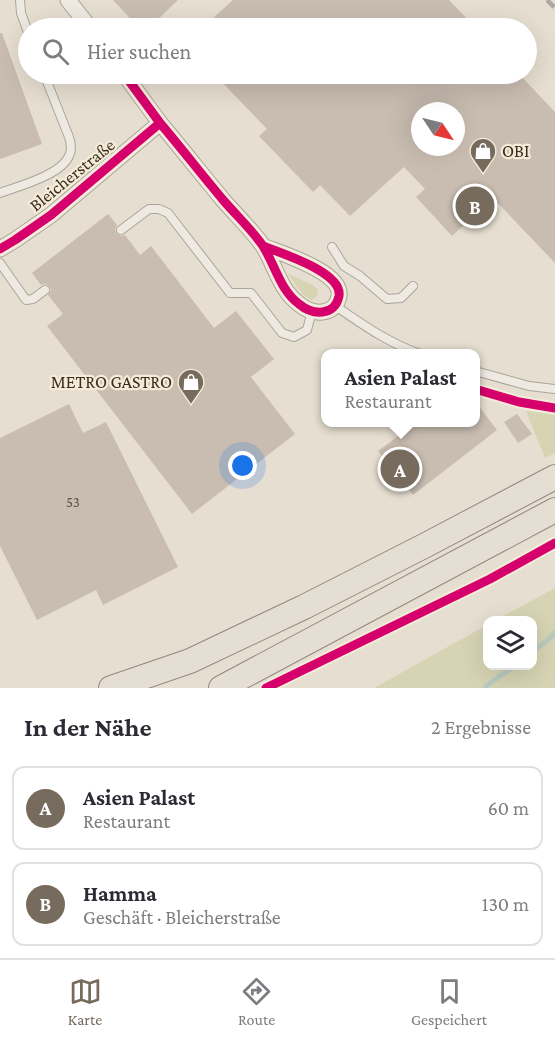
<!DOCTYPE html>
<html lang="de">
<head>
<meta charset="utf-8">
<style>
  body { margin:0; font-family:"Crimson Pro",serif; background:#f2f2f3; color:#2b2b33 }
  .controls { position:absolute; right:18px; bottom:18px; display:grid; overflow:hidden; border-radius:12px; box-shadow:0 6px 24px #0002 }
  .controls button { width:54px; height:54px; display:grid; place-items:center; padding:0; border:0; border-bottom:2px solid #e1e1e2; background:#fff; color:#2b2b33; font:30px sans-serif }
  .compass { position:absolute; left:411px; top:102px; width:54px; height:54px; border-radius:50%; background:#fff; box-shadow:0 6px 24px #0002; rotate:125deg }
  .you { position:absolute; left:243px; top:466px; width:21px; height:21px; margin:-15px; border:4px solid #fff; border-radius:50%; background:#1a73e8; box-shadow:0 0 0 9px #1a73e833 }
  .badge { display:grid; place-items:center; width:39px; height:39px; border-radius:50%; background:#776b5e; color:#fff; font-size:20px; font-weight:700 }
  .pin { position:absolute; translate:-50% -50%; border:3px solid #fff; box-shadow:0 2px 6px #0006 }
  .popup { position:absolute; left:321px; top:349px; width:159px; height:78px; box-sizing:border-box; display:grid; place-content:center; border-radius:12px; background:#fff; filter:drop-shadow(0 2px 4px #0005); font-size:20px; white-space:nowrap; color:#7c7c81 }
  .popup b { font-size:22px; color:#2b2b33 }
  .popup::after { content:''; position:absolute; left:50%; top:100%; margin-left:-12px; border:12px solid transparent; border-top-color:#fff }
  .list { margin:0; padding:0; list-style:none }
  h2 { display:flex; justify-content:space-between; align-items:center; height:78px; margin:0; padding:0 24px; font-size:26px }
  h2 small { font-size:20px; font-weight:400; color:#7c7c81 }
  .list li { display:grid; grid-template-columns:39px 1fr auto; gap:18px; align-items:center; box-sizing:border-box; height:84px; margin:0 12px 12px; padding:0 12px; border:2px solid #e1e1e2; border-radius:12px }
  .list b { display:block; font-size:22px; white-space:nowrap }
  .list p { margin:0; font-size:20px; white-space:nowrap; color:#7c7c81 }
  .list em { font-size:20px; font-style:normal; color:#7c7c81 }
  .icon { flex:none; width:33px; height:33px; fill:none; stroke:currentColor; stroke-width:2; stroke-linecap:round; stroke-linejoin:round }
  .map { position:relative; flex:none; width:555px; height:688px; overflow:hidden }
  .search { position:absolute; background:#fff; box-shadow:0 6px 24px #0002; left:18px; right:18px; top:18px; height:66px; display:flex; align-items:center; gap:15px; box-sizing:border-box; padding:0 21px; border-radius:33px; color:#7c7c81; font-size:22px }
  .sheet { height:270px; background:#fff }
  nav { display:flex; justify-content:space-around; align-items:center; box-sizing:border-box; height:84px; border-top:2px solid #e1e1e2; background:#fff; font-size:16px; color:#7c7c81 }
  nav a { display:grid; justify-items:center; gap:3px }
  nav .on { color:#776b5e }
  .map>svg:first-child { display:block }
  .green { fill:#d6d4b3 }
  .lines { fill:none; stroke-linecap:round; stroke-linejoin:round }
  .stream { stroke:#bbcac1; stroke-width:5 }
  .building { fill:#c9bdb1; fill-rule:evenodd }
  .lane-casing { stroke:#aba499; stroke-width:10 }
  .street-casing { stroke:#aba499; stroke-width:17 }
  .primary-casing { stroke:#918980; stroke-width:26 }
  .lane { stroke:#eeeae2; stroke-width:8 }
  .street { stroke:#eeeae2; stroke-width:15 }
  .primary { stroke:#e5dfd3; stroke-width:24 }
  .rail { stroke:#ada8a2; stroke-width:4.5; stroke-dasharray:10 10; stroke-linecap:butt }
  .cycleway-casing { stroke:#f5ecd8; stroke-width:13 }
  .cycleway { stroke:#d6006c; stroke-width:9 }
  .labels { text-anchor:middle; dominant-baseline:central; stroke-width:4.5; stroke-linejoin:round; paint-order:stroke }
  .number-label { font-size:15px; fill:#5e5145 }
  .poi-label { font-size:18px; fill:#3b2d21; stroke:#f5ecd8; text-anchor:start }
  .street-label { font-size:18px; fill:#3b2d21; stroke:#f5ecd8 }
</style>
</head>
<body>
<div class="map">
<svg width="555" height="688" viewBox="0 0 555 688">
  <rect width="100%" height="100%" fill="#e6ded0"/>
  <path class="green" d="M 288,274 L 313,285 L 318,290 L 317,296 L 312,300 L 303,295 Z
    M 526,411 L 555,415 L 555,453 L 545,458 Z
    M 555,588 L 555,688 L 374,688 L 487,625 L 488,666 L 532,666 L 532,620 L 496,620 Z"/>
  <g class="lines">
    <path class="stream" d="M 532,652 L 549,639 L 555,632
      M 486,688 L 486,686 L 514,666"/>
  </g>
  <path class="building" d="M 113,0 L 178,0 L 149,28 L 139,28 Z
    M 233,0 L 449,0 L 476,28 L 202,28 Z
    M 0,33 L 2,33 L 42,144 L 0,159 Z
    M 214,74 L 519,74 L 555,112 L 555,263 L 493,198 L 452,236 L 416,197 L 425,189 L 404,167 L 350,216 L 320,185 L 313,192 L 259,136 L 267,129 ZM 420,111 L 456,111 L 456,147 L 420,147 Z
    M 108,214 L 117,225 L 115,230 L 117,234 L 121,236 L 125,235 L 140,255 L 151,246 L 214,328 L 236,311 L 274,359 L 251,377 L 295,434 L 192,514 L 47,326 L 63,314 L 48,295 L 51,290 L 49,286 L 45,284 L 41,285 L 32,273 Z
    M 475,401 L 497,430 L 413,495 L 378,451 L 416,423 L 475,423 Z
    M 69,404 L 83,433 L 106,422 L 178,567 L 103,605 L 96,590 L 37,620 L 0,546 L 0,438 Z
    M 517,414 L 532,434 L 518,443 L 504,422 Z"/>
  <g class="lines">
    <g class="lane-casing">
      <path id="lane" d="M 20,0 L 21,13 L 28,32
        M 0,193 C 19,186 61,175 69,156 C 72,150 71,143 69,137 L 44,74
        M 121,230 L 149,209 L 159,209 L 168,213 L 230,293 L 251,293 L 282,333 L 294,337 L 307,330 L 312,311
        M 332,247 L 344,266 L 360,276 L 387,299 L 401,298 L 413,286
        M 0,263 L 26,300 L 33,299 L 45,290
        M 334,305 C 362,324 388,343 420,354
        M 475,371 L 529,386 L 555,389"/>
    </g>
    <g class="street-casing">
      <path id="street" d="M 68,0 L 90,28
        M 160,123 C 182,149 202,175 224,201 C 237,216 252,230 263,246 C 275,265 280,290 299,304 C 312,315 335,317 339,296 C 343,272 280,253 263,246
        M 0,249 L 15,240 L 51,215 L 160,123 L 124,74"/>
    </g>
    <g class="primary-casing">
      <path id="primary" d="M 111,688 L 190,661 L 304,607 L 424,546 L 555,477
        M 221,688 L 555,510"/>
    </g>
    <use href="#lane" class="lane"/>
    <use href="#street" class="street"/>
    <use href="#primary" class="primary"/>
    <path class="rail" d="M 547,0 L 555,8"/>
    <g class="cycleway-casing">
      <path id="cycleway" d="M 160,123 C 182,149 202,175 224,201 C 237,216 252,230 263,246 C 275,265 280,290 299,304 C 312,315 335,317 339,296 C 343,272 280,253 263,246
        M 0,249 L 15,240 L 51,215 L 160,123 L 124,74
        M 475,389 L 519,402 L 555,408
        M 266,688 L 490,579 L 555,543"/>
    </g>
    <use href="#cycleway" class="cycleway"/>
  </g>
  <defs>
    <g id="shop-pin" transform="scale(1.35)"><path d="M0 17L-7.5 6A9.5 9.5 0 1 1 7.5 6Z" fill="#776b5e" stroke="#f5ecd8"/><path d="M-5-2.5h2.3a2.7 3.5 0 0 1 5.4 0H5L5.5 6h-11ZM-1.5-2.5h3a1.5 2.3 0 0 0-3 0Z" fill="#fff"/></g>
  </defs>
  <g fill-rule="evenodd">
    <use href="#shop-pin" x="483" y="151"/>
    <use href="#shop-pin" x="191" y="382"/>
  </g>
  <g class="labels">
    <g class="number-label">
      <text x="73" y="502">53</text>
    </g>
    <g class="poi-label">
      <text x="502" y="151">OBI</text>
      <text x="172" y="382" text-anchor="end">METRO GASTRO</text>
    </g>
    <g class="street-label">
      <text transform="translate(72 175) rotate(-39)">Bleicherstraße</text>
    </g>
  </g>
</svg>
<div class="controls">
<button><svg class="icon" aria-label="layers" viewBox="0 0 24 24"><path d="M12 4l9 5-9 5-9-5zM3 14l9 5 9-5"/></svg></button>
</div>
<svg class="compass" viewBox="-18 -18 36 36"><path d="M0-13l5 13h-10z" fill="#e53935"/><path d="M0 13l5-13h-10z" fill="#7c7c81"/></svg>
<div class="you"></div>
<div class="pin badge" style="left:400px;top:469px">A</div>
<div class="popup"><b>Asien Palast</b>Restaurant</div>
<div class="pin badge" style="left:475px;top:206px">B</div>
<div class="search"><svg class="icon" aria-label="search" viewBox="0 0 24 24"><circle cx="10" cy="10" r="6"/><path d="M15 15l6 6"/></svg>Hier suchen</div>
</div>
<section class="sheet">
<h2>In der Nähe<small>2 Ergebnisse</small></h2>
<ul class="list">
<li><span class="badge">A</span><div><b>Asien Palast</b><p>Restaurant</p></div><em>60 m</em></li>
<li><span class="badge">B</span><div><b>Hamma</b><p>Geschäft · Bleicherstraße</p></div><em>130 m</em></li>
</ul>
</section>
<nav>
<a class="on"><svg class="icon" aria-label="map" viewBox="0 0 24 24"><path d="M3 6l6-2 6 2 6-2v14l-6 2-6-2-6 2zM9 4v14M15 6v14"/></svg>Karte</a>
<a><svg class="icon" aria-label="directions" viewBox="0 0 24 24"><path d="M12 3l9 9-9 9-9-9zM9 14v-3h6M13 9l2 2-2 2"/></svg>Route</a>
<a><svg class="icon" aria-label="saved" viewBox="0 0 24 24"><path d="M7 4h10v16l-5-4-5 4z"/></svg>Gespeichert</a>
</nav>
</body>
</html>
